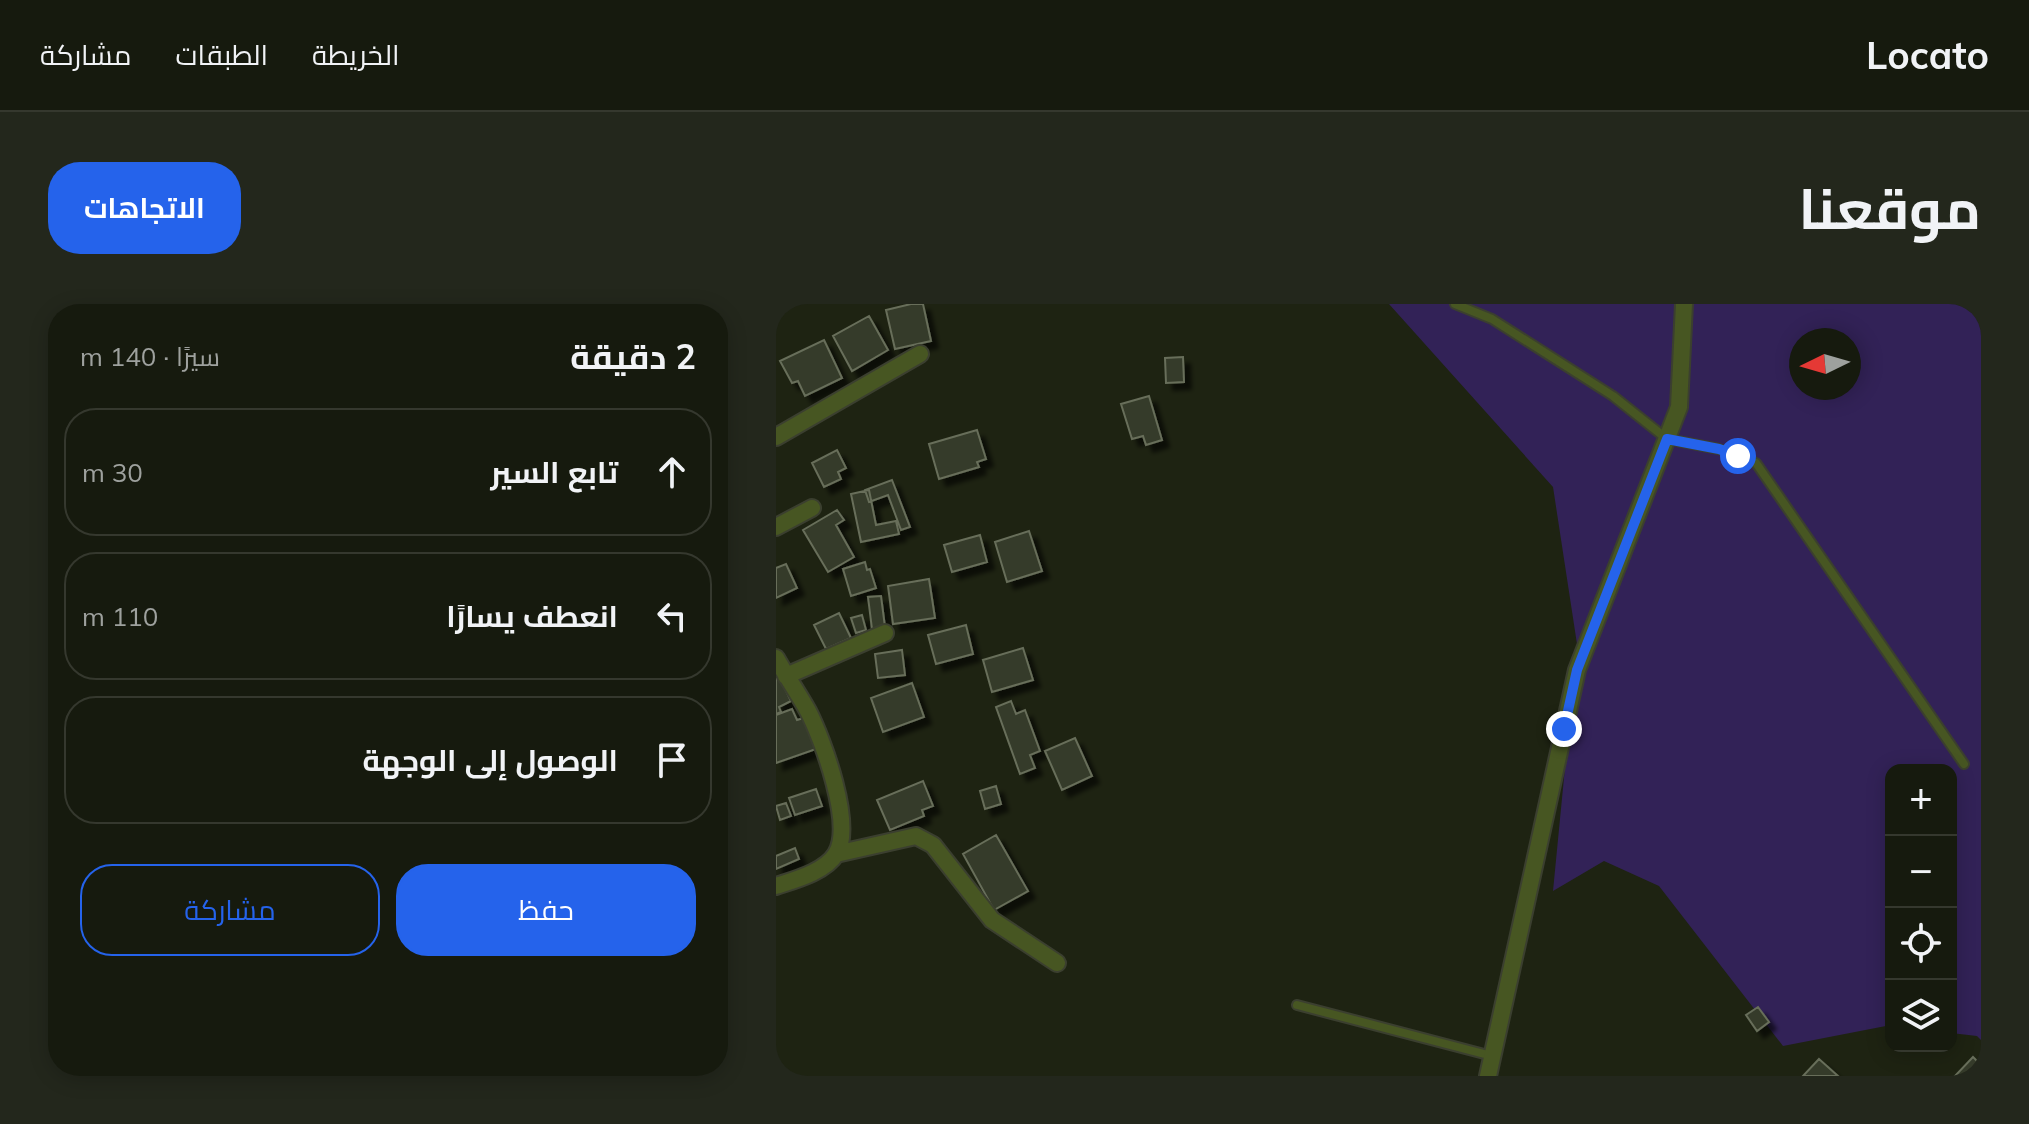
<!DOCTYPE html>
<html lang="ar">
<head>
<meta charset="utf-8">
<style>
  body { margin:0; font-family:Mulish,Cairo,sans-serif; background:#23271c; color:#f1f3f6; direction:rtl }
  .controls { position:absolute; right:24px; bottom:24px; display:grid; overflow:hidden; border-radius:16px; box-shadow:0 4px 20px #0003 }
  .controls button { width:72px; height:72px; display:grid; place-items:center; padding:0; border:0; border-bottom:2px solid #35382e; background:#161a0e; color:#f1f3f6; font:40px sans-serif }
  .compass { position:absolute; left:1013px; top:24px; width:72px; height:72px; border-radius:50%; background:#161a0e; box-shadow:0 4px 20px #0003; rotate:265deg }
  .stop { position:absolute; width:24px; height:24px; margin:-18px; border:6px solid #2563eb; border-radius:50%; background:#fff }
  .stop.end { background:#2563eb; border-color:#fff; box-shadow:0 2px 8px #0008 }
  .list { margin:0; padding:0; list-style:none }
  h2 { display:flex; justify-content:space-between; align-items:center; height:104px; margin:0; padding:0 32px; font-size:34px }
  h2 small { font-size:26px; font-weight:400; color:#9ea19e }
  .list li { display:grid; grid-template-columns:52px 1fr auto; gap:24px; align-items:center; box-sizing:border-box; height:128px; margin:0 16px 16px; padding:0 16px; border:2px solid #35382e; border-radius:32px }
  .list b { display:block; font-size:30px; white-space:nowrap }
  .list em { font-size:26px; font-style:normal; color:#9ea19e }
  .actions { display:flex; gap:16px; padding:24px 32px }
  .actions a { flex:1; padding:18px 0; border:2px solid #2563eb; border-radius:32px; text-align:center; font-size:28px; color:#2563eb }
  .actions .main { background:#2563eb; color:#fff }
  .icon { flex:none; width:44px; height:44px; fill:none; stroke:currentColor; stroke-width:2; stroke-linecap:round; stroke-linejoin:round }
  .map { position:relative; flex:none; width:1205px; height:772px; overflow:hidden; direction:ltr; border-radius:32px }
  header { display:flex; align-items:center; gap:48px; box-sizing:border-box; height:112px; padding:0 40px; background:#161a0e; border-bottom:2px solid #35382e }
  header strong { font-size:38px }
  nav { display:flex; gap:44px; margin-inline-start:auto; font-size:28px }
  .intro { display:flex; align-items:center; justify-content:space-between; box-sizing:border-box; height:192px; padding:0 48px }
  h1 { margin:0; font-size:56px }
  .button { padding:20px 36px; border-radius:32px; background:#2563eb; color:#fff; font-size:28px; font-weight:700 }
  main { display:flex; gap:48px; padding:0 48px }
  aside { flex:1; background:#161a0e; border-radius:32px; box-shadow:0 4px 20px #0003 }
  .map>svg:first-child { display:block }
  .green { fill:#322257; fill-rule:evenodd }
  .building { fill:#353b29; stroke:#676e5a; stroke-width:2; filter:url(#shadow) }
  .lines { fill:none; stroke-linecap:round; stroke-linejoin:round }
  .service-casing { stroke:#3b3f2f; stroke-width:12 }
  .minor-casing { stroke:#3b3f2f; stroke-width:20 }
  .service { stroke:#475622; stroke-width:8 }
  .minor { stroke:#475622; stroke-width:16 }
  .route { stroke:#2563eb; stroke-width:10 }
</style>
</head>
<body>
<header>
<strong>Locato</strong>
<nav><a>الخريطة</a><a>الطبقات</a><a>مشاركة</a></nav>
</header>
<div class="intro"><h1>موقعنا</h1><a class="button">الاتجاهات</a></div>
<main>
<div class="map">
<svg width="1205" height="772" viewBox="0 0 1205 772">
  <defs>
    <filter id="shadow"><feDropShadow dx="7" dy="7" stdDeviation="2" flood-color="#0009"/></filter>
  </defs>
  <rect width="100%" height="100%" fill="#1e2312"/>
  <path class="green" d="M 613,0 L 1205,0 L 1205,736 L 1201,732 L 1175,729 L 1175,466 L 1115,466 L 1115,721 L 1007,742 L 883,582 L 828,557 L 777,587 L 801,340 L 777,183 ZM 1025,36 L 1073,36 L 1073,84 L 1025,84 Z"/>
  <path class="building" d="M 135,0 L 147,0 L 155,37 L 119,45 L 110,6 Z
    M 93,12 L 112,46 L 76,67 L 57,32 Z
    M 48,36 L 66,74 L 29,92 L 22,77 L 16,79 L 4,57 Z
    M 407,53 L 408,78 L 390,79 L 389,54 Z
    M 373,92 L 386,136 L 370,141 L 367,132 L 356,135 L 345,100 Z
    M 201,126 L 210,155 L 201,158 L 203,163 L 163,175 L 153,140 Z
    M 61,146 L 70,164 L 62,168 L 65,175 L 48,183 L 36,159 Z
    M 116,176 L 134,223 L 125,226 L 112,191 L 93,198 L 89,186 Z
    M 93,186 L 100,221 L 120,217 L 123,230 L 85,238 L 75,190 Z
    M 61,206 L 68,216 L 60,221 L 78,253 L 52,268 L 27,226 Z
    M 253,227 L 266,267 L 231,278 L 219,238 Z
    M 204,231 L 211,258 L 176,268 L 168,241 Z
    M 89,258 L 91,266 L 94,265 L 100,284 L 75,292 L 67,265 Z
    M 10,260 L 21,284 L 0,294 L 0,264 Z
    M 153,275 L 159,314 L 117,320 L 112,282 Z
    M 105,292 L 109,323 L 96,325 L 92,293 Z
    M 63,309 L 75,334 L 50,345 L 38,321 Z
    M 86,311 L 90,326 L 80,329 L 75,314 Z
    M 190,321 L 197,350 L 160,360 L 152,331 Z
    M 247,344 L 257,376 L 216,388 L 207,356 Z
    M 126,346 L 129,371 L 102,374 L 99,350 Z
    M 0,366 L 15,397 L 3,403 L 5,408 L 0,410 Z
    M 136,379 L 148,413 L 107,428 L 95,394 Z
    M 235,397 L 240,410 L 249,406 L 264,447 L 254,451 L 259,464 L 244,470 L 220,403 Z
    M 16,405 L 21,416 L 31,413 L 43,444 L 0,459 L 0,411 Z
    M 299,434 L 316,472 L 286,486 L 269,447 Z
    M 147,477 L 157,502 L 146,506 L 148,512 L 114,526 L 101,496 Z
    M 220,482 L 225,500 L 209,505 L 204,487 Z
    M 40,485 L 46,502 L 19,511 L 13,494 Z
    M 10,499 L 15,512 L 4,516 L 0,502 Z
    M 220,531 L 252,587 L 218,606 L 187,550 Z
    M 19,544 L 23,555 L 0,565 L 0,552 Z
    M 982,703 L 993,718 L 981,727 L 970,711 Z
    M 1197,753 L 1205,761 L 1205,772 L 1179,772 Z
    M 1043,755 L 1062,772 L 1027,772 Z"/>
  <g class="lines">
    <g class="service-casing">
      <path id="service" d="M 679,0 L 716,15 L 837,92 L 891,135 L 943,145 L 980,159 L 1188,460
        M 521,701 L 716,752"/>
    </g>
    <g class="minor-casing">
      <path id="minor" d="M 0,133 L 144,50
        M 0,223 L 36,204
        M 0,354 C 10,372 22,389 32,407 C 47,436 78,521 60,550 C 49,568 18,576 0,582
        M 10,372 L 109,329
        M 60,550 L 140,532 L 157,541 L 216,616 L 281,659
        M 712,772 L 801,366 L 903,103 L 908,0"/>
    </g>
    <use href="#service" class="service"/>
    <use href="#minor" class="minor"/>
  </g>
  <g class="lines">
    <path class="route" d="M 788,425 L 801,366 L 891,135 L 943,145 L 962,152"/>
  </g>
</svg>
<div class="controls">
<button>+</button>
<button>−</button>
<button><svg class="icon" aria-label="locate" viewBox="0 0 24 24"><circle cx="12" cy="12" r="6"/><path d="M12 2v4M12 18v4M2 12h4M18 12h4"/></svg></button>
<button><svg class="icon" aria-label="layers" viewBox="0 0 24 24"><path d="M12 4l9 5-9 5-9-5zM3 14l9 5 9-5"/></svg></button>
</div>
<svg class="compass" viewBox="-18 -18 36 36"><path d="M0-13l5 13h-10z" fill="#e53935"/><path d="M0 13l5-13h-10z" fill="#9ea19e"/></svg>
<div class="stop" style="left:962px;top:152px"></div>
<div class="stop end" style="left:788px;top:425px"></div>
</div>
<aside>
<h2>2 دقيقة<small>سيرًا · 140 m</small></h2>
<ul class="list">
<li><svg class="icon" aria-label="ahead" viewBox="0 0 24 24"><path d="M12 20V5M6 11l6-6 6 6"/></svg><div><b>تابع السير</b></div><em>30 m</em></li>
<li><svg class="icon" aria-label="left" viewBox="0 0 24 24"><path d="M17 20v-9H6M10 6l-5 5 5 5"/></svg><div><b>انعطف يسارًا</b></div><em>110 m</em></li>
<li><svg class="icon" aria-label="arrive" viewBox="0 0 24 24"><path d="M6 21V4h12l-3 4 3 4H6"/></svg><div><b>الوصول إلى الوجهة</b></div></li>
</ul>
<div class="actions"><a class="main">حفظ</a><a>مشاركة</a></div>
</aside>
</main>
</body>
</html>
